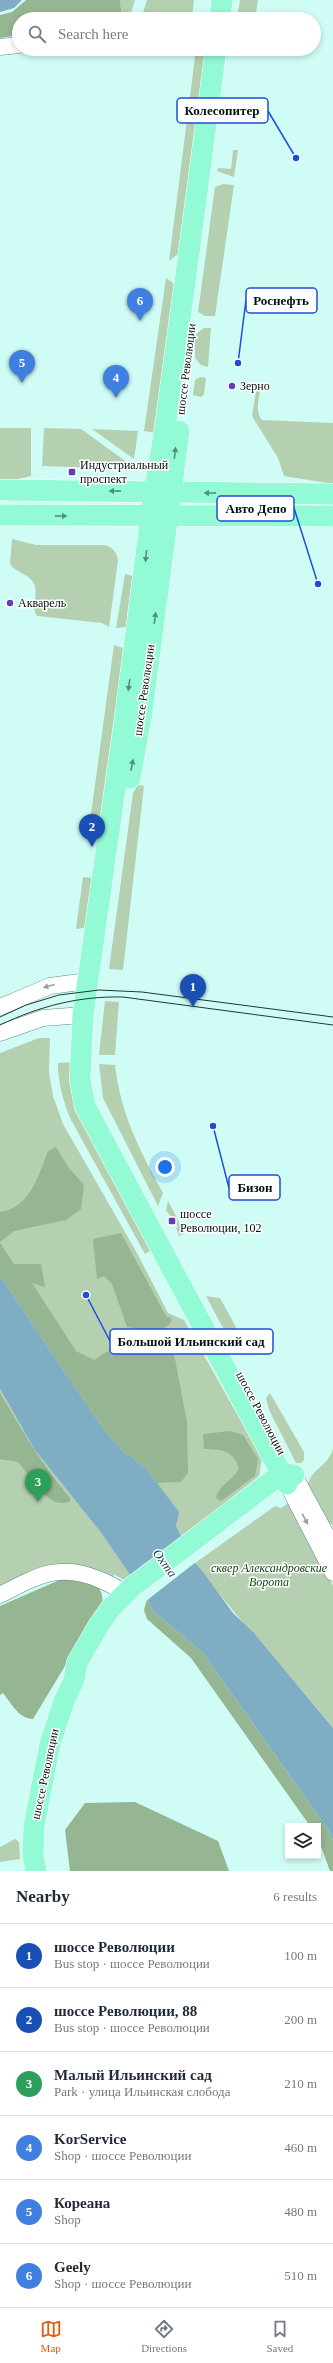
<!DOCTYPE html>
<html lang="en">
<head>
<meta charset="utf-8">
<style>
  body { margin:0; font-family:Georgia,serif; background:#f2f2f3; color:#1f2937 }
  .controls { position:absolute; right:12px; bottom:12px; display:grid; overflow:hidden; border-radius:0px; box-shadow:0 2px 6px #0003 }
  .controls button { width:36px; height:36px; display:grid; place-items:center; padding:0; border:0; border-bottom:1px solid #e0e1e3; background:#fff; color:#1f2937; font:20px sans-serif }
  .you { position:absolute; left:165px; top:1167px; width:14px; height:14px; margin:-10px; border:3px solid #fff; border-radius:50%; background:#1a73e8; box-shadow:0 0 0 6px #1a73e833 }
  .badge { display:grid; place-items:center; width:26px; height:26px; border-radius:50%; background:#ea580c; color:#fff; font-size:13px; font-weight:700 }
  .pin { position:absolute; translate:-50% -33px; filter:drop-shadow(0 1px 2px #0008) }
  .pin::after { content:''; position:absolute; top:21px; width:14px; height:12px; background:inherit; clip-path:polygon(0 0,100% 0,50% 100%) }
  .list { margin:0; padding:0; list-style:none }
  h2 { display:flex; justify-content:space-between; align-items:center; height:52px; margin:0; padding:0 16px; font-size:17px }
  h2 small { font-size:13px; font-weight:400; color:#747a83 }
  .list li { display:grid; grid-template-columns:26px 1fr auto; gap:12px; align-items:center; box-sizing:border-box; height:64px; padding:0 16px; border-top:1px solid #e0e1e3 }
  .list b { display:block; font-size:15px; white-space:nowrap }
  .list p { margin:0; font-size:13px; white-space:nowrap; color:#747a83 }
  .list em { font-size:13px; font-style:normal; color:#747a83 }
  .icon { flex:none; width:22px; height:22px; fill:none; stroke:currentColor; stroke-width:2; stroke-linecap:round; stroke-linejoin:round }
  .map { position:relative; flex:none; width:333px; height:1871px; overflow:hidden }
  .search { position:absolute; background:#fff; box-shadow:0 2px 6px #0003; left:12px; right:12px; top:12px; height:44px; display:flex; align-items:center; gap:10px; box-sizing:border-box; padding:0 14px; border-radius:22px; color:#747a83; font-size:15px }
  .sheet { height:436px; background:#fff }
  nav { display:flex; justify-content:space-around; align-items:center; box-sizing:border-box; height:56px; border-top:1px solid #e0e1e3; background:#fff; font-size:11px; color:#747a83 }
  nav a { display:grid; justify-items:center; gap:2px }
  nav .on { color:#ea580c }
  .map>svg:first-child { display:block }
  .green { fill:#b5cfb1 }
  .forest { fill:#96b592 }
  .water { fill:#7eadc4 }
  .pier { fill:#cffdf6 }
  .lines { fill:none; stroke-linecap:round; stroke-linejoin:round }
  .minor-casing { stroke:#618b85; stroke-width:17 }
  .major-casing { stroke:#fff; stroke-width:22 }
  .minor { stroke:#fff; stroke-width:16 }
  .major { stroke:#92fbd5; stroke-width:21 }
  .tram { stroke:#233633; stroke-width:1 }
  .oneway { fill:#51917b }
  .oneway2 { fill:#9a9f9f }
  .poi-dot { fill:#673bb3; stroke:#fff; stroke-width:1.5 }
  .labels { text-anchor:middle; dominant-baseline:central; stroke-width:3; stroke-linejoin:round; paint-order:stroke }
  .street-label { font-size:12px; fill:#02100e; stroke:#fff }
  .poi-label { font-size:12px; fill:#02100e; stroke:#fff; text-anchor:start }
  .park-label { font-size:12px; font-style:italic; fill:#194515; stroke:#fff }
  .water-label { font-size:13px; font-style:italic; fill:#103a4b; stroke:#fff }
  .leader { fill:none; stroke:#1d4ed8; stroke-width:1.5 }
  .callout-dot { fill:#1d4ed8; stroke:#fff; stroke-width:1.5 }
  .callout { fill:#fff; stroke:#1d4ed8; stroke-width:1.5 }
  .callout-label { font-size:13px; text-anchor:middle; font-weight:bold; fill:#02100e }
</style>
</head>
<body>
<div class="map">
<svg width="333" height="1871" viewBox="0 0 333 1871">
  <rect width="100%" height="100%" fill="#cffdf6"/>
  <path class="green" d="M 120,0 L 135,0 L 129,19 L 113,19 L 122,17 Z
    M 147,0 L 194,0 L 192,18 L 141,19 Z
    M 240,0 L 258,0 L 255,19 L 237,19 Z
    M 196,49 L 210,49 L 182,251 L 169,261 Z
    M 233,150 L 238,150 L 234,177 L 217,171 L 218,168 L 231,169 Z
    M 223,184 L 234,185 L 215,316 L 205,316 L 198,312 L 215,187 Z
    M 166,278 L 176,285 L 155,433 L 144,431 Z
    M 204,328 L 211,328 L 208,367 L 201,365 L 195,358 L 195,335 Z
    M 200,377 L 206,378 L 204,394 L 201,397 L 193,395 L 195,380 Z
    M 257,385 L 261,385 C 260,396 254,411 262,420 L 333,423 L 333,484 L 284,476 L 278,458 L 252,416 Z
    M 0,428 L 31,428 L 31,476 L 0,483 Z
    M 44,428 L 81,429 L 131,465 L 127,469 L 42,466 Z
    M 92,429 L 138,431 L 134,459 Z
    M 12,539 L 36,545 L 105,545 C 113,548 116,551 118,560 L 109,627 L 102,623 L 37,616 C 30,606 40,592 33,582 C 27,573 15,572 10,564 Z
    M 125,574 L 133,576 L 126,627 L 116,628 Z
    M 114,645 L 123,648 L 120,706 L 101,816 L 91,814 Z
    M 138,785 L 144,786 L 123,970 L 109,969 L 133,793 Z
    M 83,877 L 92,878 L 88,927 L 76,929 Z
    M 105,1001 L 119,1002 L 115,1055 L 99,1055 Z
    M 39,1038 L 50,1038 L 49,1072 L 53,1096 L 63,1124 L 137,1253 L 168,1313 L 184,1320 L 262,1458 L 259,1476 L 182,1537 L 176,1526 L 178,1512 L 145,1467 L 124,1452 L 104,1430 L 0,1276 L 0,1053 Z
    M 73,1062 L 153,1249 L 145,1254 L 70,1118 C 63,1100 58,1083 58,1063 Z
    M 99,1064 L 115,1065 C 121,1115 139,1149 163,1193 L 158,1206 L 103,1098 Z
    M 168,1201 L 185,1233 L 179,1236 L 176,1228 L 178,1227 L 166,1210 Z
    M 206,1296 L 220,1298 L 248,1349 L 240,1352 L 232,1345 Z
    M 0,1389 L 35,1450 L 102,1534 L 132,1576 L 126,1581 L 115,1575 L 109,1578 L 85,1568 L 0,1589 Z
    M 270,1393 L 304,1452 L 304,1460 L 301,1463 L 296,1463 L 269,1410 L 266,1398 Z
    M 333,1449 L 333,1525 L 327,1522 L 307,1489 C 309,1469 327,1468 333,1449 Z
    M 290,1502 L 333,1586 L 333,1728 C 288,1672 238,1620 195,1563 L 275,1506 L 281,1508 Z
    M 15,1839 L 19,1842 L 20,1859 L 0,1862 L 0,1847 Z"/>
  <path class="forest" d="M 26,0 L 120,0 L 122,18 L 19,19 L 19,35 L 0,38 L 0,15 L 12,12 Z
    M 56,1147 L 68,1167 L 84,1185 L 81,1209 L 66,1220 L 14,1231 L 0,1242 L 0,1212 C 29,1209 39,1175 48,1151 Z
    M 121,1233 L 166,1316 L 172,1319 C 167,1336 141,1328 127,1327 L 112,1284 L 104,1276 L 97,1279 L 93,1239 Z
    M 0,1243 L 14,1264 L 41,1264 L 45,1287 L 32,1283 L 76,1351 L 94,1360 L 106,1352 L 163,1344 L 174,1354 L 187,1422 L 188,1473 L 181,1482 L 157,1483 L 145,1467 L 124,1452 L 104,1430 L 0,1276 Z
    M 0,1393 C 22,1430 42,1465 70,1498 L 70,1501 C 49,1512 30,1476 18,1462 L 0,1459 Z
    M 230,1431 L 243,1435 L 258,1459 L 255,1476 L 221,1501 L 216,1498 C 219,1484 233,1481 239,1468 C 233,1449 221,1450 204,1449 L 203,1434 Z
    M 64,1578 C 84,1581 102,1577 103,1603 L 33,1719 C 19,1719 11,1703 3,1693 L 0,1695 L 0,1606 Z
    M 147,1599 L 153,1611 L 203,1653 L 329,1831 L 333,1840 L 333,1871 L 330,1871 L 318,1838 L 318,1826 L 310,1826 L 191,1658 L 147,1619 L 144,1610 Z
    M 135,1802 L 218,1841 L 229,1871 L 70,1871 L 65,1830 L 85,1803 Z"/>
  <path class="water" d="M 0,0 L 22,0 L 14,8 L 0,12 Z
    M 0,1276 L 104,1430 L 124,1452 L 145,1467 L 179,1512 L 176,1526 L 195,1563 L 203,1572 L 233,1613 L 253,1632 L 333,1728 L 333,1840 L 329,1831 L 203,1653 L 153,1611 L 147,1599 L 102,1534 L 35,1450 L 0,1389 Z"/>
  <path class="pier" d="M 184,1536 L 196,1562 L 146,1601 L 130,1577 Z"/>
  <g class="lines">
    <g class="minor-casing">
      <path id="minor" d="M 0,47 L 19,45
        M 0,1007 L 50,986 L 87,981
        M 0,1033 L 43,1018 L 83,1015
        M 294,1475 L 333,1547
        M 287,1484 L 333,1573
        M 0,1595 C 35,1577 59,1562 98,1579 C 108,1583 117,1587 125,1594"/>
    </g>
    <g class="major-casing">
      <path id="major" d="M 220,19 L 222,0
        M 216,49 L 186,275 L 164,435 L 154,492 L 126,711 L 83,1015 L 80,1079 L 85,1106 L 287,1484
        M 0,490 L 333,494
        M 0,515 L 333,516
        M 130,778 L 142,712 L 179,431
        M 36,1871 L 33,1856 L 34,1826 L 50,1744 L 64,1701 L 74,1680 L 77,1663 L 99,1625 L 111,1608 L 132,1587 L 281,1474 L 294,1475"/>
    </g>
    <use href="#minor" class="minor"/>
    <use href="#major" class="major"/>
    <path class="tram" d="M 0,1017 L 26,1005 L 59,995 L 99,990 L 142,992 L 333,1017
      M 0,1025 C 40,1006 79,996 123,997 L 333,1025"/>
  </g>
  <defs><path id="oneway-solid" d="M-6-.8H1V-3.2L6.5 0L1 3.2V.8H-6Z"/></defs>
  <g class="oneway">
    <use href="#oneway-solid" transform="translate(175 453) rotate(-83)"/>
    <use href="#oneway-solid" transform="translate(115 491) rotate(-179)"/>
    <use href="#oneway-solid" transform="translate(210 493) rotate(-179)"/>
    <use href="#oneway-solid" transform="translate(61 516) rotate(1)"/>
    <use href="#oneway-solid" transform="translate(146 556) rotate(96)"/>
    <use href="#oneway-solid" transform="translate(155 618) rotate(-82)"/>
    <use href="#oneway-solid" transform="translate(129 685) rotate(98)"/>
    <use href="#oneway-solid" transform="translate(132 765) rotate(-79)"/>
  </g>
  <g class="oneway2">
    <use href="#oneway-solid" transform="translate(49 986) rotate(165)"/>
    <use href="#oneway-solid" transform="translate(305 1519) rotate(62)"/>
  </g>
  <g class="poi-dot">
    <circle cx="232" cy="386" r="4"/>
    <rect x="68" y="468" width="8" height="8" rx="2"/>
    <circle cx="10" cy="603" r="4"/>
    <rect x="168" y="1217" width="8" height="8" rx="2"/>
  </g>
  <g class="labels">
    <g class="street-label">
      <text transform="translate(186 369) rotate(-83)">шоссе Революции</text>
      <text transform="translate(144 690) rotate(-82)">шоссе Революции</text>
      <text transform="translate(261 1413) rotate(62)">шоссе Революции</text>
      <text transform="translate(45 1774) rotate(-78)">шоссе Революции</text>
    </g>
    <g class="poi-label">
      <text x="240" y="386">Зерно</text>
      <text x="80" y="465">Индустриальный<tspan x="80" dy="14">проспект</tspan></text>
      <text x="18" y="603">Акварель</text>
      <text x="180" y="1214">шоссе<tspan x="180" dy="14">Революции, 102</tspan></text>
    </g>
    <g class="park-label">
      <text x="269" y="1568">сквер Александровские<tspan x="269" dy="14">Ворота</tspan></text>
    </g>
    <g class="water-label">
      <text transform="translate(165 1563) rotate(54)">Охта</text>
    </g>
  </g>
  <path class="leader" d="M296 158L268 111M238 363L246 300M318 584L294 508M213 1126L229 1188M86 1295L110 1341"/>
  <g class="callout-dot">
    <circle cx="296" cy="158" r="4"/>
    <circle cx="238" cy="363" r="4"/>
    <circle cx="318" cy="584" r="4"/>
    <circle cx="213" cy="1126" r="4"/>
    <circle cx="86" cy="1295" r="4"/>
  </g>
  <g class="callout">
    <rect x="177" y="98" width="91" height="25" rx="4"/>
    <rect x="246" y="288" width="71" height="25" rx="4"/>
    <rect x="217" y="496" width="77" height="25" rx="4"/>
    <rect x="229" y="1175" width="51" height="25" rx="4"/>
    <rect x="110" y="1329" width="163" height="25" rx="4"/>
  </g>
  <g class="callout-label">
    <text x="222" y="115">Колесопитер</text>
    <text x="281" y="305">Роснефть</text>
    <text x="256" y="513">Авто Депо</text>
    <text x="255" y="1192">Бизон</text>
    <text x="191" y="1346">Большой Ильинский сад</text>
  </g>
</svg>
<div class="controls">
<button><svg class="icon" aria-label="layers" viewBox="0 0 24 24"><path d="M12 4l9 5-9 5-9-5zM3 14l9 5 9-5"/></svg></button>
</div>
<div class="you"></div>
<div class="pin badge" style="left:193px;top:1007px;background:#1a4fb4">1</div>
<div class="pin badge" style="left:92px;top:847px;background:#1a4fb4">2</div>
<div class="pin badge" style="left:38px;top:1502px;background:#2e9e5b">3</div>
<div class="pin badge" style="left:116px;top:398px;background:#3f7fe0">4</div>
<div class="pin badge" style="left:22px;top:383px;background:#3f7fe0">5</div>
<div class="pin badge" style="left:140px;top:321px;background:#3f7fe0">6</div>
<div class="search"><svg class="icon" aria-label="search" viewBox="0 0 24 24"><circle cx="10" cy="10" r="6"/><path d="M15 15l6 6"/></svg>Search here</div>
</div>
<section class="sheet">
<h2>Nearby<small>6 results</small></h2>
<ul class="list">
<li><span class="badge" style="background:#1a4fb4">1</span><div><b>шоссе Революции</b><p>Bus stop · шоссе Революции</p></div><em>100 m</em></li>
<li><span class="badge" style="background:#1a4fb4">2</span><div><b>шоссе Революции, 88</b><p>Bus stop · шоссе Революции</p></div><em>200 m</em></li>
<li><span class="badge" style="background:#2e9e5b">3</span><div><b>Малый Ильинский сад</b><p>Park · улица Ильинская слобода</p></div><em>210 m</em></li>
<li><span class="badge" style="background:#3f7fe0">4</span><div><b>KorService</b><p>Shop · шоссе Революции</p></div><em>460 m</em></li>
<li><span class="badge" style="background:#3f7fe0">5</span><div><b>Кореана</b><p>Shop</p></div><em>480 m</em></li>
<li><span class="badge" style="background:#3f7fe0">6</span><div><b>Geely</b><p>Shop · шоссе Революции</p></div><em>510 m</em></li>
</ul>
</section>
<nav>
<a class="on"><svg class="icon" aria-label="map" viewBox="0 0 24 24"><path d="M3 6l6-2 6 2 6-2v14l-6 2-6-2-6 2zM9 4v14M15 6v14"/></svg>Map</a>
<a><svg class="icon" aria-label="directions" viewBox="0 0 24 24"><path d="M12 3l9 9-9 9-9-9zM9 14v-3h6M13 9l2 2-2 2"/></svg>Directions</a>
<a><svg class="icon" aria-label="saved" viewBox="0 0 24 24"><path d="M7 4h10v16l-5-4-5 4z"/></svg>Saved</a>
</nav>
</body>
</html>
